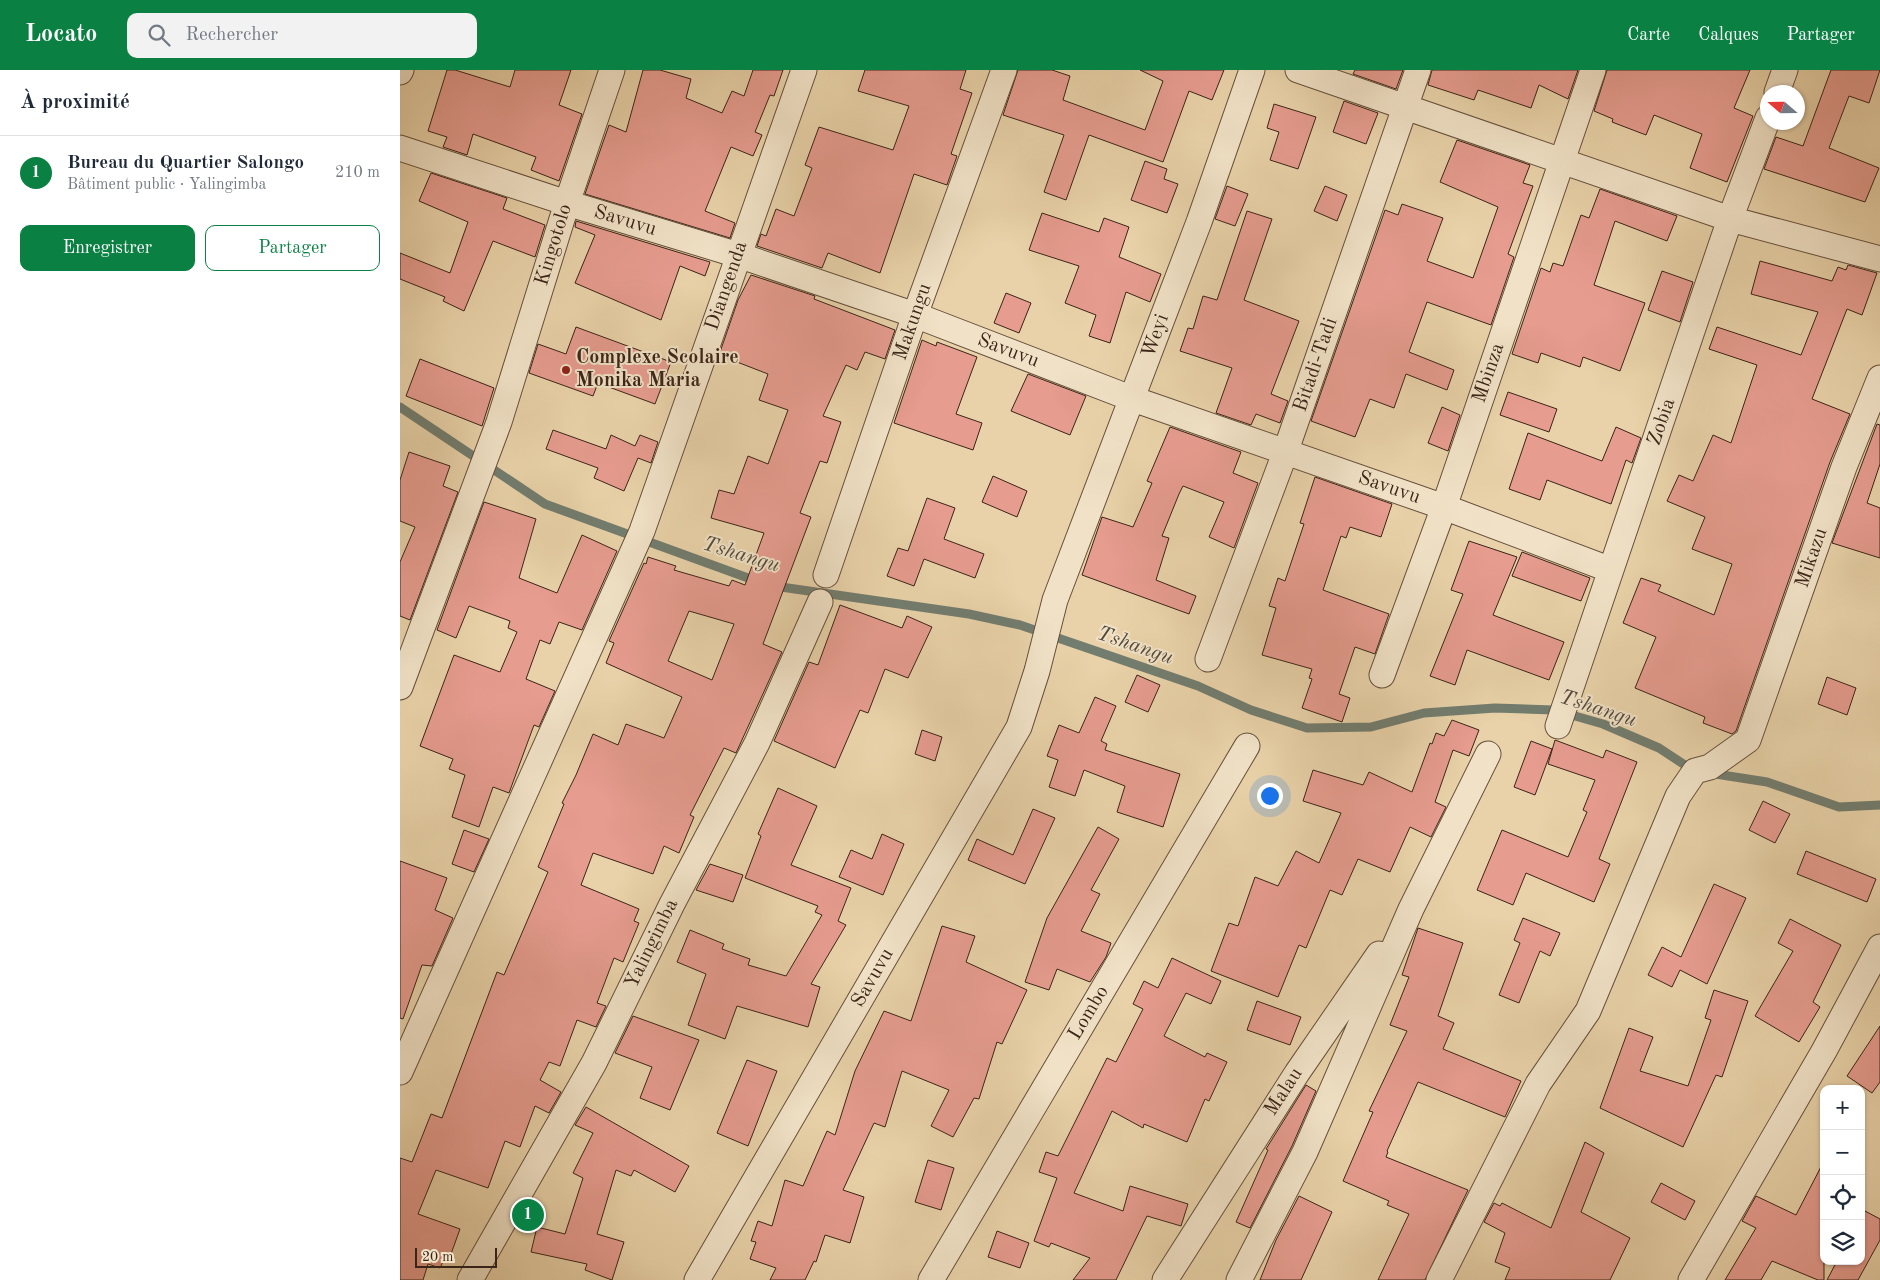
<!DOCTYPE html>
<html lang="fr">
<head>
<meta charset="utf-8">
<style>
  body { margin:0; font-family:"Old Standard TT",serif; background:#f2f2f3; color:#1f2937 }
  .controls { position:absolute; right:15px; bottom:15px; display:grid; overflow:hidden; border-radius:10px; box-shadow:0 1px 4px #0004 }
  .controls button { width:45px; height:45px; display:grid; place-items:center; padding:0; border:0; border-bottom:1px solid #e0e1e3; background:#fff; color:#1f2937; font:25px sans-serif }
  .compass { position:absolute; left:1360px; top:15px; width:45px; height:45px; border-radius:50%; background:#fff; box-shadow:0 1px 4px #0004; rotate:290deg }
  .scale { position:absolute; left:15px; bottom:12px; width:82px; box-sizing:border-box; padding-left:5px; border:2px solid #3b2418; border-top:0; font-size:14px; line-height:18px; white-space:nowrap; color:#3b2418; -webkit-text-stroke:4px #f1e2c7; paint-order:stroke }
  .you { position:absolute; left:869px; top:725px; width:18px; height:18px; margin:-12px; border:4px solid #fff; border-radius:50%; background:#1a73e8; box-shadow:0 0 0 8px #1a73e833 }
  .badge { display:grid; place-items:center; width:32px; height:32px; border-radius:50%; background:#0b8043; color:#fff; font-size:16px; font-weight:700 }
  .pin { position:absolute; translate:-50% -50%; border:2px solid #fff; box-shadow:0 1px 5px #0006 }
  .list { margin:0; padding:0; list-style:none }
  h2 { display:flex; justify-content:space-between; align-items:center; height:65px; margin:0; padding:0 20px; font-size:21px }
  h2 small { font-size:16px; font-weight:400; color:#747a83 }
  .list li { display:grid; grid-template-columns:32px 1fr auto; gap:15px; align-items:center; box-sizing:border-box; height:75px; padding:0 20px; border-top:1px solid #e0e1e3 }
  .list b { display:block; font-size:19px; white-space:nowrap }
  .list p { margin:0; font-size:16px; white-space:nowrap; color:#747a83 }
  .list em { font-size:16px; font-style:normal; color:#747a83 }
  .actions { display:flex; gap:10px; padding:15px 20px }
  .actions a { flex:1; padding:11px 0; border:1px solid #0b8043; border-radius:10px; text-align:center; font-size:18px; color:#0b8043 }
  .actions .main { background:#0b8043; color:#fff }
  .icon { flex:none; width:28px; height:28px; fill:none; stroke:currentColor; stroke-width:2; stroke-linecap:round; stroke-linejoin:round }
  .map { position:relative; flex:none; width:1480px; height:1210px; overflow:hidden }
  header { display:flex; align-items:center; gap:30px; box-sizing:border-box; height:70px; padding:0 25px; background:#0b8043; color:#fff }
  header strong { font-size:24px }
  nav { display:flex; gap:28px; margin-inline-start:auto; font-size:18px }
  .search { width:350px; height:45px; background:#f2f2f3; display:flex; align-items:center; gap:12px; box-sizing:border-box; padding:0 18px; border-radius:10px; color:#747a83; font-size:19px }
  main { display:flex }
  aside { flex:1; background:#fff }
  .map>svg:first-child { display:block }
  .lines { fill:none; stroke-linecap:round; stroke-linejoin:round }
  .stream { stroke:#727d6f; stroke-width:9 }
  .building { fill:#e69c8f; stroke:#3b2418; fill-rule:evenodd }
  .minor-casing { stroke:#66503c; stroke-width:27 }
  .minor { stroke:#f1e2c7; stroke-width:25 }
  .poi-dot { fill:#8f2418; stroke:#f1e2c7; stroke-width:2 }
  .labels { text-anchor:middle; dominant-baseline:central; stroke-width:4; stroke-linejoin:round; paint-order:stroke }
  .street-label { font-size:20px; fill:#3b2418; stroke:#f1e2c7 }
  .poi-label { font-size:20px; font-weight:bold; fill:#3b2418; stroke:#f1e2c7; text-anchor:start }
  .water-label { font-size:21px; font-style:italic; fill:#52493c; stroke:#f1e2c7 }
</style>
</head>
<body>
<header>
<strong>Locato</strong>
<div class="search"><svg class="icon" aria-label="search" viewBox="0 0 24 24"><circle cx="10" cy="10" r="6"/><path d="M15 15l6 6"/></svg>Rechercher</div>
<nav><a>Carte</a><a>Calques</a><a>Partager</a></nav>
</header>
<main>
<aside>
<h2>À proximité<small></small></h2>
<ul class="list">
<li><span class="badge">1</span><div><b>Bureau du Quartier Salongo</b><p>Bâtiment public · Yalingimba</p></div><em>210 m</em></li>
</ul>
<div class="actions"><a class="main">Enregistrer</a><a>Partager</a></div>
</aside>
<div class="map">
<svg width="1480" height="1210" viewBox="0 0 1480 1210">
  <rect width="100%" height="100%" fill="#e9d2a9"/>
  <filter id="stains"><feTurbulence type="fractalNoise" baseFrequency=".004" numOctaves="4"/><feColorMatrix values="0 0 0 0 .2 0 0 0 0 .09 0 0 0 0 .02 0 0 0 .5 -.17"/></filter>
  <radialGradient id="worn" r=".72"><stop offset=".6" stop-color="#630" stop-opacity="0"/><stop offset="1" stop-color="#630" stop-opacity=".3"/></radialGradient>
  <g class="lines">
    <path class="stream" d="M 0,337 L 145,434 L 359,512
      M 374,516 L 569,544 L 620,555 L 798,616 L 851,640 L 907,658 L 971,657 L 1024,643 L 1095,638 L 1154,640 L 1203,654 L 1259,678 L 1294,701
      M 1309,703 L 1367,712 L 1439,737 L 1480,735"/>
  </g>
  <path class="building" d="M 47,0 L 55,0 L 110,17 L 115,0 L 171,0 L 159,35 L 182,44 L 159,111 L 131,100 L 136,87 L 73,64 L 67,85 L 43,77 L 47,67 L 28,61 Z
    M 243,0 L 260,0 L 291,9 L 286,28 L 322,43 L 332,21 L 344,26 L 353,0 L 383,0 L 374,26 L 370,25 L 355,62 L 362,65 L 353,86 L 331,77 L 305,141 L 335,153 L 330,168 L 185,124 L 209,55 L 226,62 Z
    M 465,0 L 566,0 L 560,19 L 572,23 L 551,84 L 557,86 L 547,115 L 514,104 L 480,203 L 428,183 L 422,198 L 357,176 L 361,164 L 366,166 L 376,139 L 394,146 L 412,98 L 405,95 L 419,57 L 493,80 L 509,36 L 458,21 Z
    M 618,0 L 652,0 L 670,6 L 663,30 L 745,60 L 763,11 L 740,0 L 824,0 L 812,30 L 789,21 L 763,92 L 689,65 L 666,130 L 644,122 L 664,65 L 603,45 Z
    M 955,0 L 1003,0 L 996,19 L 953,4 Z
    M 1032,0 L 1178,0 L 1168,29 L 1139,15 L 1131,38 L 1078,20 L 1074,30 L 1028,15 Z
    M 1207,0 L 1350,0 L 1334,38 L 1353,46 L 1327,112 L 1290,98 L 1302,64 L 1254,45 L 1246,65 L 1212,52 L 1213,49 L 1194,41 Z
    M 1431,0 L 1480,0 L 1469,33 L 1449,26 L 1429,78 L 1479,98 L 1465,132 L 1364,99 L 1376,67 L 1403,76 Z
    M 944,31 L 978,43 L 966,74 L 933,62 Z
    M 874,34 L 916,47 L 898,99 L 870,90 L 879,62 L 867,58 Z
    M 1057,70 L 1130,95 L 1123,113 L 1133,116 L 1108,184 L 1114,187 L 1091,255 L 1027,232 L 1009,282 L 1054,300 L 1047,320 L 1006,304 L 994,338 L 970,329 L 955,367 L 911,351 L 985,140 L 998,145 L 1002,134 L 1043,148 L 1027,191 L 1073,208 L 1098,137 L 1040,112 Z
    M 745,91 L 767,99 L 764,109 L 778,114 L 767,143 L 731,130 Z
    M 31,103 L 107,128 L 103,139 L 145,155 L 135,187 L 93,171 L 64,241 L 43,231 L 45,227 L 0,209 L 0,183 L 50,203 L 68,152 L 19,131 Z
    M 827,116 L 848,124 L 835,156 L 815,149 Z
    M 925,116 L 947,125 L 937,151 L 914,141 Z
    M 1200,119 L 1277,146 L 1267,171 L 1215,151 L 1194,215 L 1245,233 L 1220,301 L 1183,287 L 1180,297 L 1141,283 L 1138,293 L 1112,284 L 1141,198 L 1150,202 L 1153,193 L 1163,196 L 1181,145 L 1189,148 Z
    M 847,141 L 872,149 L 844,230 L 899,251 L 871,324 L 888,331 L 880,353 L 856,344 L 851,355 L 816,343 L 832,298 L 780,281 L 788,258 L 793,259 L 803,226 L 817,230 Z
    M 642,143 L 699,162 L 704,148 L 729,157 L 719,187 L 761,204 L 750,232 L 726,222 L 710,273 L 689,266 L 696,245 L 665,233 L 679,196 L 629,180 Z
    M 176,151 L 310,192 L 305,206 L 280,196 L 261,250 L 175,213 L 195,165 L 175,157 Z
    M 1360,191 L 1432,211 L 1438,197 L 1446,200 L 1448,195 L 1477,203 L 1462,245 L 1447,239 L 1412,329 L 1450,344 L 1430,392 L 1336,661 L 1332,664 L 1303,653 L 1305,647 L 1235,618 L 1256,567 L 1223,553 L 1241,508 L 1261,515 L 1258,521 L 1314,545 L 1332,494 L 1292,479 L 1305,447 L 1267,431 L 1279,405 L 1293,411 L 1313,365 L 1331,373 L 1357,295 L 1309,279 L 1317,257 L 1401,285 L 1418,242 L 1351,224 Z
    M 1262,201 L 1293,212 L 1280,252 L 1248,240 Z
    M 351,205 L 415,226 L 414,229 L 495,260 L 485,289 L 465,282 L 457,300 L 446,295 L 423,346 L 441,352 L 427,393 L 420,391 L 400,443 L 411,447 L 363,574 L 382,582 L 336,683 L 324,678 L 290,745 L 294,747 L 279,783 L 264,776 L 253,804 L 193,783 L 181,815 L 239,839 L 234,851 L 239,853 L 223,892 L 214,888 L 197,933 L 206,936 L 196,957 L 177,950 L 160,996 L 149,992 L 140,1010 L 161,1022 L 149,1043 L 135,1036 L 120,1077 L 105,1071 L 88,1118 L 36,1100 L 18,1144 L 60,1159 L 51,1184 L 47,1183 L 40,1198 L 28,1194 L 23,1210 L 0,1210 L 0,1088 L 12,1092 L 31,1044 L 42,1048 L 97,902 L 104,905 L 148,802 L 138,797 L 164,734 L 162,733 L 176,705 L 193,664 L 218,675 L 226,654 L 264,668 L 282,627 L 206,593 L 214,573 L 209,571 L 244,493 L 246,494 L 248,487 L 276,496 L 274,500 L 329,516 L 332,510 L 345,515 L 364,463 L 311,448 L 319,420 L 334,424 L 348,386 L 368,394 L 388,340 L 359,330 L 368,304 L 319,285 L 338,230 ZM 289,541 L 334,554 L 312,610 L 268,591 Z
    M 606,223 L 631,233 L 619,263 L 594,253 Z
    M 176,257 L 271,292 L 255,334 L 198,313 L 193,326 L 129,303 L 138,274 L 166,284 Z
    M 522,270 L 536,276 L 537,272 L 577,287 L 556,344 L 582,353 L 573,380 L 494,353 Z
    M 20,289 L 94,318 L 82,356 L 6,326 Z
    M 628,304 L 686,326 L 670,365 L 611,341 Z
    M 1108,322 L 1157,339 L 1149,362 L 1100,345 Z
    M 1042,337 L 1060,345 L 1048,381 L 1028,373 Z
    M 1477,354 L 1480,355 L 1480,394 L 1467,433 L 1480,438 L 1480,488 L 1432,473 Z
    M 770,357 L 841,382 L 833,403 L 858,413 L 834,478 L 809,467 L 824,432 L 783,416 L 779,424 L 762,466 L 769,468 L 756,510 L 796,526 L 789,544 L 682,505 L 702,447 L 733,457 L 752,413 L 747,411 Z
    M 1216,357 L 1241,368 L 1232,393 L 1226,390 L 1211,434 L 1147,410 L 1140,430 L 1109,419 L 1128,363 L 1202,391 Z
    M 153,360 L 206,379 L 211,365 L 235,376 L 240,365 L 258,372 L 251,393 L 238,388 L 224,421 L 194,408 L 198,398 L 146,379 Z
    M 9,382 L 50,396 L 43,416 L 58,422 L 10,550 L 0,546 L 0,492 L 15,457 L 0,451 L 0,410 Z
    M 593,406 L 627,421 L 617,447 L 582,432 Z
    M 915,407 L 992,434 L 981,467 L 950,457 L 946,468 L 941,466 L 923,520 L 989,544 L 975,584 L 955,577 L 939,624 L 950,628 L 942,652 L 902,638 L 912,609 L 909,608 L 912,599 L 862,585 L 876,538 L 869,536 L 878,508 L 885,511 L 904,454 L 900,453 Z
    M 527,428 L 555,438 L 544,469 L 584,484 L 575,508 L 524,489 L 514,516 L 487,506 L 498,478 L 508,481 Z
    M 84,432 L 136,449 L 119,508 L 157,523 L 182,465 L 217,481 L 182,560 L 159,552 L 150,574 L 140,570 L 126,609 L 155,621 L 139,657 L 134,655 L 109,723 L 93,717 L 79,757 L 52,747 L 65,705 L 49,699 L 53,689 L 20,676 L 54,585 L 100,602 L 117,562 L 108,558 L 110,551 L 69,536 L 56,568 L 37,560 Z
    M 1069,471 L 1117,487 L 1093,545 L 1164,572 L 1149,610 L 1067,580 L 1055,615 L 1030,606 L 1063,524 L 1051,520 Z
    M 1122,482 L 1190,508 L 1181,531 L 1112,506 Z
    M 440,535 L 502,558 L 507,546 L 532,557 L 508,608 L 485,599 L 468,643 L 460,640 L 435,698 L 374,671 L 409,592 L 418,595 Z
    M 737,605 L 760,615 L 748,642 L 725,632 Z
    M 1427,607 L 1456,618 L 1447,645 L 1418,634 Z
    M 695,627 L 716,636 L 701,671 L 707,674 L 705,680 L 780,704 L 763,757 L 717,742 L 725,716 L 684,700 L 675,726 L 649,717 L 658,690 L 647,686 L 659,655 L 679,663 Z
    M 1052,650 L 1079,660 L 1069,686 L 1053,680 L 1035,732 L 1046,737 L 1031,767 L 1010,757 L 990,802 L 958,789 L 942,825 L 930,820 L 906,878 L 899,875 L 878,927 L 811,901 L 829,853 L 838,856 L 855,807 L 878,816 L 896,781 L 919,793 L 941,743 L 903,731 L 913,700 L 963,715 L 969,702 L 1012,722 L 1030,673 L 1032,674 L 1036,663 L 1044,666 Z
    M 522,660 L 542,667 L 535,691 L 515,684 Z
    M 1155,670 L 1203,688 L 1206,680 L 1237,692 L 1199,789 L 1210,794 L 1194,832 L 1126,803 L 1113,835 L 1077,820 L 1102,760 L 1168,787 L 1187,742 L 1183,740 L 1195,710 L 1148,694 Z
    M 1131,671 L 1152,679 L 1135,725 L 1114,717 Z
    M 378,718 L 417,736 L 391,795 L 451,818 L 438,851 L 446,855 L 411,914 L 420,917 L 408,957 L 337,936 L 325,969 L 288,955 L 306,904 L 277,892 L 290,860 L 324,874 L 322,879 L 350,889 L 348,895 L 386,906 L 422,845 L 415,842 L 418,836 L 345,808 L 361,766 L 358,764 Z
    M 1363,731 L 1390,744 L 1375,773 L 1349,760 Z
    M 633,739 L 655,748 L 625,814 L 568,790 L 577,769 L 613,785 Z
    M 698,757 L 719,769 L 691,820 L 700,824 L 681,861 L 711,873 L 706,887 L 690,912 L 657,899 L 649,920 L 625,912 L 647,848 Z
    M 64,760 L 89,769 L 74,802 L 52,794 Z
    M 482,764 L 504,774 L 483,825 L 439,807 L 451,780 L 472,789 Z
    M 1406,781 L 1476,809 L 1467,832 L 1397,804 Z
    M 0,791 L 47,808 L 35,840 L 53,848 L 32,896 L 22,895 L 3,949 L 0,948 Z
    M 310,794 L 343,805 L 333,832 L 296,820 Z
    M 1314,814 L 1346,828 L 1307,914 L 1280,900 L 1272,917 L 1248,905 L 1262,877 L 1281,887 Z
    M 1123,848 L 1160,863 L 1150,886 L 1140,881 L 1119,933 L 1099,925 L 1120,873 L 1114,870 Z
    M 1390,849 L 1441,875 L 1413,932 L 1420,937 L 1399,972 L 1355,946 L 1393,881 L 1378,873 Z
    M 542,856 L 575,866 L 566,892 L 627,920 L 602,974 L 597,972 L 579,1029 L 574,1028 L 553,1067 L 531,1056 L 549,1020 L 502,1001 L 485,1057 L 474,1053 L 443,1120 L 464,1127 L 450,1173 L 425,1165 L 416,1192 L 414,1191 L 405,1210 L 370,1210 L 376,1198 L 350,1189 L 356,1172 L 351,1171 L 358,1151 L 372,1156 L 385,1110 L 403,1116 L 427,1061 L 435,1065 L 455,1001 L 484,941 L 511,951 Z
    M 1018,858 L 1063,873 L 1038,946 L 1054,953 L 1043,979 L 1121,1011 L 1105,1047 L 1018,1012 L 987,1081 L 988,1082 L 986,1087 L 1068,1120 L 1025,1210 L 978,1210 L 1009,1144 L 987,1135 L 989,1131 L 943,1111 L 973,1042 L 969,1041 L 1007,961 L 990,955 L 1009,907 L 1002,905 Z
    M 772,888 L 821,911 L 811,934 L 786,923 L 764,966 L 805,987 L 807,983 L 827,992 L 809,1031 L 805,1029 L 787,1072 L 744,1054 L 743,1058 L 712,1041 L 674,1123 L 723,1141 L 730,1116 L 788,1134 L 781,1156 L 747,1146 L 716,1210 L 673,1210 L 690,1188 L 651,1173 L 649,1177 L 634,1171 L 657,1108 L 639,1102 L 646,1082 L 658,1086 L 707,988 L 716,992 L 743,939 L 733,934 L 744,911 L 758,918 Z
    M 1314,920 L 1348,931 L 1322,1007 L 1316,1005 L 1283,1077 L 1200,1038 L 1229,958 L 1253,967 L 1240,1001 L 1288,1016 L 1311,950 L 1305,948 Z
    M 857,931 L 901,947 L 890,975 L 847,960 Z
    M 233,946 L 299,970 L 270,1040 L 240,1028 L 252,997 L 215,983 Z
    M 1480,956 L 1480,1012 L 1472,1023 L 1447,1006 Z
    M 347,990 L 377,1001 L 348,1076 L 317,1063 Z
    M 906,1015 L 916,1021 L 892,1076 L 850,1158 L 836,1152 L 868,1080 L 866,1079 Z
    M 186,1037 L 289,1096 L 275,1122 L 234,1100 L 231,1106 L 216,1100 L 197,1164 L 224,1172 L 212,1210 L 185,1200 L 187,1194 L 131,1182 L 137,1157 L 165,1164 L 183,1108 L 173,1103 L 193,1063 L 175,1055 Z
    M 1185,1072 L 1204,1083 L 1181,1142 L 1230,1168 L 1210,1210 L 1105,1210 L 1110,1198 L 1095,1192 L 1105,1163 L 1084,1152 L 1094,1133 L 1100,1136 L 1102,1133 L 1151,1158 Z
    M 528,1090 L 554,1098 L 541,1140 L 515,1132 Z
    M 1424,1091 L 1424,1210 L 1418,1210 L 1372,1191 L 1361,1210 L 1325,1210 L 1356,1158 L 1342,1151 L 1356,1126 L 1396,1145 Z
    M 1261,1113 L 1295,1131 L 1285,1150 L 1251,1132 Z
    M 899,1126 L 932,1142 L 901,1210 L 860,1210 L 876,1170 Z
    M 1465,1141 L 1480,1149 L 1480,1170 L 1458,1210 L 1427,1210 L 1437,1191 L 1461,1191 L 1461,1149 Z
    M 597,1161 L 629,1173 L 620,1198 L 588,1187 Z"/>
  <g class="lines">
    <g class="minor-casing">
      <path id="minor" d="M 898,0 L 1330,149 L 1480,189
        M 0,2 L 1,0
        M 1377,22 L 1385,0
        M 0,78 L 167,133 L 338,185 L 515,245 L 733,329 L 1044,437 L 1211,500
        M 426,505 L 515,245 L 604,0
        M 808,589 L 885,383 L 1018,0
        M 982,605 L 1044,437 L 1193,0
        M 0,617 L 99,352 L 167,133 L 212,0
        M 1158,656 L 1330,149 L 1368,48
        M 0,1002 L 242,461 L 404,0
        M 70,1210 L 194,993 L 272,834 L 357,673 L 420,532
        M 297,1210 L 619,657 L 637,601 L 655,530 L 799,152 L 852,0
        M 531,1210 L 847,676
        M 765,1210 L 897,1003 L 979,884
        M 839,1210 L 905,1082 L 1011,839 L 1088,684
        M 1039,1210 L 1138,1014 L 1188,941 L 1278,726 L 1295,701 L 1310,697 L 1348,670 L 1444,397 L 1480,308
        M 1291,1210 L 1424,981 L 1480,877"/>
    </g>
    <use href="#minor" class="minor"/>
  </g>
  <circle class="poi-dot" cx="166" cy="300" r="5"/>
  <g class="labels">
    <g class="street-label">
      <text transform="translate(225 151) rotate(17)">Savuvu</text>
      <text transform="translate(154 175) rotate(-73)">Kingotolo</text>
      <text transform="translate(327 216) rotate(-71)">Diangenda</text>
      <text transform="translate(513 252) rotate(-71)">Makungu</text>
      <text transform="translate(756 266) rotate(-70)">Weyi</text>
      <text transform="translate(608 281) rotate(21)">Savuvu</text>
      <text transform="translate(916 295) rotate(-71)">Bitadi-Tadi</text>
      <text transform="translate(1089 303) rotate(-71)">Mbinza</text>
      <text transform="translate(1262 352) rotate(-71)">Zobia</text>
      <text transform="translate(989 418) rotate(19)">Savuvu</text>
      <text transform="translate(1412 488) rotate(-71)">Mikazu</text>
      <text transform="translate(252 874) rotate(-64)">Yalingimba</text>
      <text transform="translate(473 908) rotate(-60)">Savuvu</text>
      <text transform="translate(689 943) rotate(-59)">Lombo</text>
      <text transform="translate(884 1022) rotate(-57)">Malau</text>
    </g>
    <g class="poi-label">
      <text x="176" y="288">Complexe Scolaire<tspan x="176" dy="23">Monika Maria</tspan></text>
    </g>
    <g class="water-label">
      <text transform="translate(341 485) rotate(17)">Tshangu</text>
      <text transform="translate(735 576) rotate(19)">Tshangu</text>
      <text transform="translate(1198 639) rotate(18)">Tshangu</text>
    </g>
  </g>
  <rect width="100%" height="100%" filter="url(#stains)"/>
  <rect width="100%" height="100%" fill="url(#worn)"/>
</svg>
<div class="controls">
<button>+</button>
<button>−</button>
<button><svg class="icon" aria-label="locate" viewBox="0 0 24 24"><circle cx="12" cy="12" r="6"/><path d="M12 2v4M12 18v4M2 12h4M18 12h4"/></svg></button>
<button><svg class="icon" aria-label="layers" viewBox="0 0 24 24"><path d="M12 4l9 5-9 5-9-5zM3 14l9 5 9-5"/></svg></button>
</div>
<svg class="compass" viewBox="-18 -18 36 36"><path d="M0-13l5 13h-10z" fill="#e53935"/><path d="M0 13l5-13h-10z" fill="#747a83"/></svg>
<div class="scale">20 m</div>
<div class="you"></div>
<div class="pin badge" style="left:128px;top:1145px">1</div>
</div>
</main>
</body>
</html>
